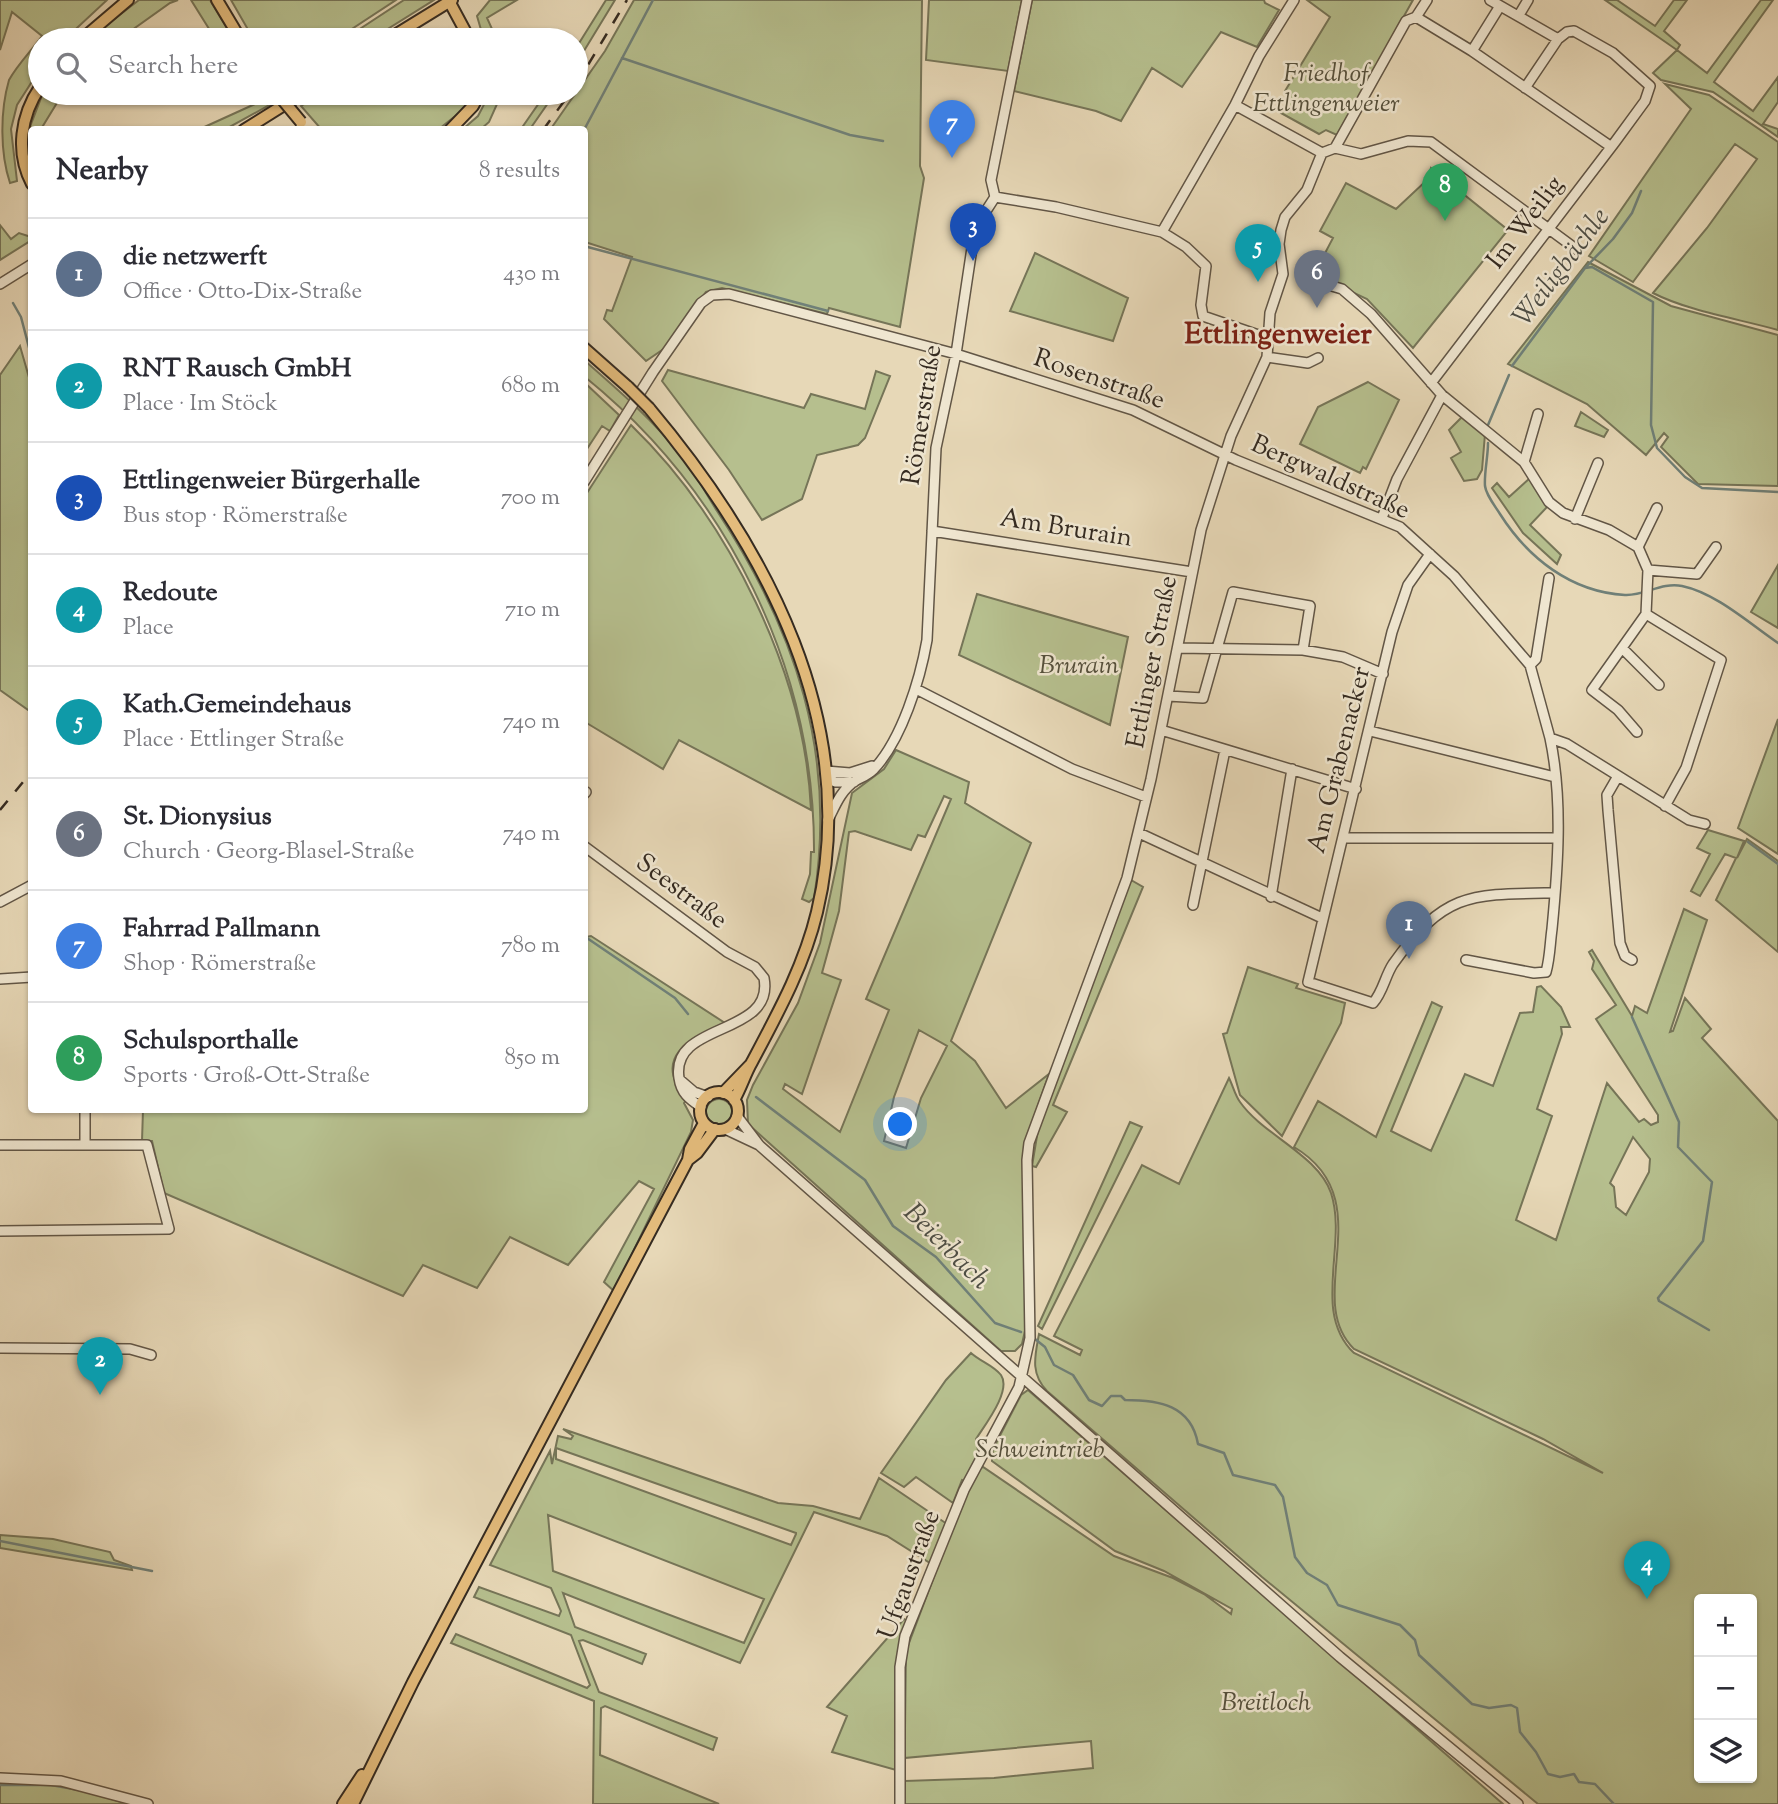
<!DOCTYPE html>
<html lang="en">
<head>
<meta charset="utf-8">
<style>
  body { margin:0; font-family:"Sorts Mill Goudy",serif; background:#f2f2f3; color:#2b2b33 }
  .controls { position:absolute; right:21px; bottom:21px; display:grid; overflow:hidden; border-radius:7px; box-shadow:0 2px 5px #0004 }
  .controls button { width:63px; height:63px; display:grid; place-items:center; padding:0; border:0; border-bottom:2px solid #e1e1e2; background:#fff; color:#2b2b33; font:35px sans-serif }
  .you { position:absolute; left:901px; top:1125px; width:24px; height:24px; margin:-18px; border:5px solid #fff; border-radius:50%; background:#1a73e8; box-shadow:0 0 0 10px #1a73e833 }
  .badge { display:grid; place-items:center; width:46px; height:46px; border-radius:50%; background:#0b8043; color:#fff; font-size:23px; font-weight:700 }
  .pin { position:absolute; translate:-50% -58px; filter:drop-shadow(0 2px 4px #0008) }
  .pin::after { content:''; position:absolute; top:37px; width:24px; height:21px; background:inherit; clip-path:polygon(0 0,100% 0,50% 100%) }
  .list { margin:0; padding:0; list-style:none }
  h2 { display:flex; justify-content:space-between; align-items:center; height:91px; margin:0; padding:0 28px; font-size:30px }
  h2 small { font-size:23px; font-weight:400; color:#7c7c81 }
  .list li { display:grid; grid-template-columns:46px 1fr auto; gap:21px; align-items:center; box-sizing:border-box; height:112px; padding:0 28px; border-top:2px solid #e1e1e2 }
  .list b { display:block; font-size:26px; white-space:nowrap }
  .list p { margin:0; font-size:23px; white-space:nowrap; color:#7c7c81 }
  .list em { font-size:23px; font-style:normal; color:#7c7c81 }
  .icon { flex:none; width:38px; height:38px; fill:none; stroke:currentColor; stroke-width:2; stroke-linecap:round; stroke-linejoin:round }
  .map { position:relative; flex:none; width:1778px; height:1804px; overflow:hidden }
  .search { position:absolute; background:#fff; box-shadow:0 2px 5px #0004; left:28px; top:28px; width:560px; height:77px; display:flex; align-items:center; gap:18px; box-sizing:border-box; padding:0 24px; border-radius:38px; color:#7c7c81; font-size:26px }
  .panel { position:absolute; background:#fff; box-shadow:0 2px 5px #0004; left:28px; top:126px; width:560px; height:987px; border-radius:7px }
  .map>svg:first-child { display:block }
  .green { fill:#b6bf8e; stroke:#767558; stroke-width:2; fill-rule:evenodd }
  .lines { fill:none; stroke-linecap:round; stroke-linejoin:round }
  .stream { stroke:#708078; stroke-width:2.5 }
  .minor-casing { stroke:#625646; stroke-width:12 }
  .major-casing { stroke:#352b21; stroke-width:14 }
  .minor { stroke:#efe6d0; stroke-width:9 }
  .major { stroke:#e4bc7c; stroke-width:10 }
  .rail { stroke:#352b21; stroke-width:2.5; stroke-dasharray:12 12; stroke-linecap:butt }
  .major-bridge-casing { stroke:#352b21; stroke-width:14; stroke-linecap:butt }
  .major-bridge { stroke:#e4bc7c; stroke-width:10 }
  .labels { text-anchor:middle; dominant-baseline:central; stroke-width:5; stroke-linejoin:round; paint-order:stroke }
  .park-label { font-size:26px; font-style:italic; fill:#55503c; stroke:#efe6d0 }
  .street-label { font-size:26px; fill:#352b21; stroke:#efe6d0 }
  .water-label { font-size:28px; font-style:italic; fill:#4e4e45; stroke:#efe6d0 }
  .quarter-label { font-size:30px; font-weight:bold; fill:#7a1f14; stroke:#efe6d0 }
</style>
</head>
<body>
<div class="map">
<svg width="1778" height="1804" viewBox="0 0 1778 1804">
  <rect width="100%" height="100%" fill="#e7d8b7"/>
  <filter id="stains"><feTurbulence type="fractalNoise" baseFrequency=".00286" numOctaves="4"/><feColorMatrix values="0 0 0 0 .2 0 0 0 0 .09 0 0 0 0 .02 0 0 0 .5 -.17"/></filter>
  <radialGradient id="worn" r=".72"><stop offset=".6" stop-color="#630" stop-opacity="0"/><stop offset="1" stop-color="#630" stop-opacity=".3"/></radialGradient>
  <path class="green" d="M 0,0 L 107,0 L 64,40 L 40,40 L 40,69 L 17,105 L 11,129 L 17,181 L 10,183 C 0,153 0,111 9,80 C 17,65 32,50 42,36 L 12,12 L 0,50 Z
    M 139,0 L 178,0 L 170,3 L 118,40 L 87,40 Z
    M 191,0 L 210,0 L 234,40 L 216,40 Z
    M 231,0 L 396,0 L 335,40 L 254,40 Z
    M 404,0 L 434,0 L 370,40 L 343,40 Z
    M 490,0 L 517,0 L 487,18 L 497,40 L 484,40 L 477,16 Z
    M 606,0 L 615,0 L 576,64 L 576,48 Z
    M 634,0 L 922,0 L 920,166 L 924,178 L 900,327 L 829,308 L 827,314 L 722,288 L 706,292 L 665,348 L 646,361 L 604,319 L 607,310 L 612,311 L 632,257 L 585,242 L 584,130 L 550,130 L 605,51 Z
    M 929,0 L 1022,0 L 1008,71 L 926,60 Z
    M 1032,0 L 1264,0 L 1265,3 L 1279,10 L 1257,47 L 1221,32 L 1182,87 L 1152,68 L 1121,121 L 1096,111 L 1014,91 Z
    M 1307,0 L 1413,0 L 1337,135 L 1326,130 L 1319,134 L 1281,113 L 1290,95 L 1285,91 L 1330,17 Z
    M 1605,0 L 1617,0 L 1655,26 L 1674,0 L 1687,0 L 1664,31 L 1680,45 L 1677,50 L 1707,73 L 1761,0 L 1773,0 L 1714,82 L 1753,111 L 1778,77 L 1778,102 L 1763,124 L 1778,129 L 1778,137 L 1713,92 L 1661,80 L 1653,73 L 1677,50 Z
    M 1665,84 L 1709,95 L 1778,142 L 1778,330 C 1739,319 1688,311 1653,293 L 1707,228 L 1757,159 L 1735,144 L 1633,282 L 1589,256 L 1691,109 Z
    M 43,93 L 63,93 L 41,129 L 32,130 L 31,167 L 28,132 Z
    M 248,93 L 269,93 L 275,102 L 226,129 L 200,129 L 255,104 Z
    M 323,93 L 475,93 L 464,109 L 439,129 L 321,129 L 301,106 Z
    M 490,93 L 502,93 L 489,122 L 481,129 L 463,129 L 478,116 Z
    M 546,93 L 555,93 L 530,129 L 521,129 Z
    M 1431,168 L 1508,230 L 1413,348 L 1367,299 L 1314,274 L 1333,238 L 1320,231 L 1346,183 L 1396,209 L 1427,180 Z
    M 0,225 L 11,239 L 19,233 L 31,237 L 30,241 L 0,260 Z
    M 1035,253 L 1128,298 L 1113,341 L 1010,311 Z
    M 1588,262 L 1671,306 L 1778,335 L 1778,486 L 1698,484 L 1661,447 L 1668,437 L 1664,433 L 1646,455 L 1587,404 L 1508,364 Z
    M 20,346 L 32,388 L 31,712 L 0,690 L 0,375 Z
    M 584,360 C 618,390 651,418 679,453 C 694,471 705,492 717,511 C 796,631 837,754 814,898 L 809,902 L 802,899 L 810,874 L 811,852 L 814,852 C 815,668 727,492 585,377 Z
    M 668,370 L 804,408 L 811,394 L 865,409 L 876,371 L 890,376 L 865,438 L 858,445 L 817,455 L 802,499 L 762,520 L 729,470 L 662,381 Z
    M 1368,382 L 1399,400 L 1366,469 L 1363,467 L 1360,473 L 1300,444 L 1318,407 Z
    M 585,383 L 619,415 L 610,431 L 602,426 L 585,452 Z
    M 1581,412 L 1608,430 L 1604,437 L 1575,426 Z
    M 1464,415 L 1485,434 L 1482,470 L 1477,479 L 1464,481 L 1451,458 L 1461,452 L 1449,430 Z
    M 631,425 C 729,520 805,673 811,810 L 679,740 L 663,769 L 585,722 L 585,496 Z
    M 1530,478 L 1548,506 L 1530,525 L 1561,555 L 1557,564 L 1523,533 L 1492,488 L 1497,483 L 1509,497 Z
    M 1778,565 L 1778,628 L 1751,612 Z
    M 977,594 L 1128,637 L 1110,725 L 959,655 Z
    M 1778,719 L 1778,854 L 1738,828 Z
    M 896,750 L 969,782 L 965,803 L 1031,843 L 951,1041 L 975,1061 L 1006,1108 L 1049,1074 L 1028,1134 L 1023,1159 L 1027,1322 L 1022,1344 L 1015,1351 L 1001,1351 L 748,1124 L 747,1100 L 753,1085 L 798,1003 L 820,943 L 852,793 L 884,769 ZM 944,796 L 951,799 L 866,999 L 889,1010 L 840,1132 L 783,1089 L 785,1084 L 802,1094 L 841,980 L 822,973 L 839,911 L 849,832 L 855,831 L 911,850 L 918,835 L 925,837 ZM 919,1030 L 947,1046 L 921,1098 L 906,1148 L 884,1141 L 894,1097 Z
    M 1708,830 L 1744,841 L 1737,858 L 1747,839 L 1778,861 L 1778,952 L 1716,900 L 1736,858 L 1725,854 L 1700,896 L 1691,891 L 1710,854 L 1697,848 Z
    M 1131,880 L 1143,887 L 1053,1105 L 1067,1112 L 1036,1167 L 1032,1166 L 1039,1124 Z
    M 1684,909 L 1707,920 L 1670,1032 L 1673,1031 L 1685,998 L 1711,1029 L 1702,1038 L 1778,1121 L 1778,1804 L 1538,1804 L 1262,1577 L 1047,1391 C 1030,1373 1035,1356 1039,1334 L 1080,1355 L 1082,1350 L 1054,1336 L 1142,1165 L 1179,1184 L 1229,1078 C 1233,1086 1235,1095 1240,1102 C 1263,1135 1318,1155 1331,1193 C 1348,1244 1311,1312 1354,1353 L 1603,1473 L 1543,1439 L 1354,1349 C 1301,1297 1383,1200 1294,1147 L 1318,1101 L 1376,1137 L 1432,1002 L 1442,1007 L 1391,1131 L 1431,1151 L 1465,1074 L 1493,1086 L 1520,1013 L 1533,1012 L 1537,987 L 1541,986 L 1561,1007 L 1570,1027 L 1561,1027 L 1562,1034 L 1537,1109 L 1552,1116 L 1516,1220 L 1556,1240 L 1607,1083 L 1639,1122 L 1644,1119 L 1651,1125 L 1658,1122 L 1658,1115 L 1596,1019 L 1616,1005 L 1592,969 L 1594,961 L 1589,952 L 1592,950 L 1632,1016 L 1635,1006 L 1647,1013 ZM 1633,1137 L 1650,1159 L 1649,1172 L 1626,1215 L 1616,1207 L 1614,1187 L 1610,1183 ZM 1699,1599 L 1752,1599 L 1752,1778 L 1699,1778 Z
    M 591,936 L 725,1023 C 689,1038 651,1058 687,1099 L 684,1103 L 693,1120 L 691,1132 L 614,1291 L 604,1282 L 654,1189 L 639,1181 L 568,1265 L 510,1237 L 477,1288 L 423,1265 L 403,1296 L 164,1193 L 152,1141 L 142,1141 L 143,1110 L 584,1110 L 585,937 Z
    M 1248,967 L 1298,984 L 1296,988 L 1345,1003 L 1341,1023 L 1282,1136 L 1240,1095 L 1223,1034 L 1227,1033 Z
    M706 1112a13 13 0 1 1 26 0a13 13 0 1 1-26 0Z
    M 1130,1122 L 1142,1127 L 1042,1329 L 1038,1326 Z
    M 971,1353 C 981,1362 993,1365 1001,1375 C 1012,1391 984,1426 976,1439 L 979,1456 L 965,1481 L 962,1480 L 953,1503 L 916,1477 L 904,1487 L 881,1473 L 946,1380 Z
    M 1028,1390 L 1503,1804 L 904,1804 L 906,1651 L 965,1494 L 978,1469 L 983,1467 L 1114,1556 L 1173,1578 L 1204,1594 L 1231,1614 L 1232,1609 L 1164,1571 L 1115,1551 L 992,1461 L 993,1449 L 1021,1395 ZM 1091,1741 L 1093,1768 L 994,1778 L 905,1781 L 905,1758 Z
    M 563,1429 L 778,1503 L 813,1506 L 860,1519 L 879,1478 L 947,1524 L 930,1563 L 887,1536 L 814,1512 L 740,1663 L 563,1593 L 575,1627 L 646,1654 L 642,1664 L 583,1640 L 579,1641 L 599,1692 L 717,1738 L 713,1750 L 605,1706 L 601,1708 L 600,1755 L 719,1804 L 593,1804 L 594,1701 L 451,1643 L 456,1634 L 587,1688 L 590,1685 L 571,1635 L 474,1597 L 479,1587 L 559,1616 L 561,1611 L 551,1588 L 490,1565 L 550,1451 L 552,1464 L 558,1436 L 571,1439 L 573,1436 ZM 556,1448 L 796,1533 L 796,1534 L 791,1545 L 556,1459 ZM 548,1515 L 764,1599 L 744,1643 L 553,1571 Z
    M 0,1535 L 53,1539 L 110,1552 L 114,1560 L 131,1566 L 132,1570 L 0,1548 Z
    M 904,1619 L 907,1621 L 896,1770 L 832,1752 L 847,1716 L 827,1707 Z
    M 0,1780 L 69,1786 L 140,1804 L 0,1804 Z"/>
  <g class="lines">
    <path class="stream" d="M 622,58 L 850,135 L 883,141
      M 584,130 L 653,0
      M 584,246 L 828,311
      M 1585,268 L 1592,267 L 1653,302 L 1651,425 L 1657,448 L 1685,477 L 1702,488 L 1778,492
      M 13,303 L 21,317 L 32,359
      M 1512,366 L 1585,268 L 1613,239 L 1632,213 L 1641,191
      M 1488,425 L 1509,375
      M 1488,443 C 1488,457 1484,473 1485,486 C 1486,495 1495,506 1500,514 C 1528,558 1571,592 1625,595 C 1645,596 1661,582 1682,586 C 1716,593 1750,624 1778,643
      M 1748,842 L 1778,864
      M 584,936 L 675,998 L 688,1014
      M 1632,1017 L 1679,1122 L 1678,1147 L 1712,1182 L 1703,1241 L 1658,1298 L 1659,1301 L 1709,1330
      M 756,1097 L 865,1180 L 893,1226 L 936,1257 L 995,1323 L 1021,1332
      M 1035,1339 L 1045,1347 L 1054,1365 L 1073,1375 L 1089,1400 L 1102,1406 L 1111,1396 L 1121,1396 L 1125,1400 C 1159,1400 1191,1405 1198,1444 L 1224,1453 L 1233,1475 L 1275,1485 L 1283,1497 L 1295,1557 L 1307,1573 L 1327,1585 L 1338,1605 L 1400,1625 L 1415,1640 L 1419,1655 L 1472,1704 L 1489,1708 L 1511,1705 L 1517,1708 L 1520,1732 L 1536,1752 L 1548,1774 L 1560,1777 L 1574,1774 L 1579,1782 L 1595,1784 L 1614,1804
      M 0,1541 L 152,1571
      M 0,1785 L 51,1785 L 79,1790
      M 109,1798 L 129,1804"/>
    <g class="minor-casing">
      <path id="minor" d="M 1519,15 L 1528,0
        M 1416,17 L 1472,51 L 1610,146
        M 1472,51 L 1500,6
        M 1525,88 L 1558,39
        M 1235,105 L 1322,153
        M 1335,148 L 1361,154 L 1408,141 L 1431,142 L 1576,249
        M 995,197 L 1056,207 L 1162,232 L 1186,247 L 1206,266 L 1201,305 L 1203,316 L 1267,338
        M 995,197 L 991,180 L 1027,0
        M 1162,232 L 1235,105 L 1259,56 L 1294,0
        M 1305,278 L 1342,289 L 1371,314 L 1442,395 L 1524,462 L 1549,502 L 1563,513 L 1609,530 L 1638,547 L 1648,570 L 1646,614 L 1592,690 L 1618,710 L 1637,732
        M 0,284 L 32,264
        M 1267,357 L 1308,363 L 1318,358
        M 1431,383 L 1615,142 L 1645,101 L 1650,86 L 1613,53 L 1574,31 L 1567,32 L 1558,39 L 1490,0
        M 1524,462 L 1538,414
        M 584,482 L 653,372 L 701,303 L 712,295 L 729,294 L 956,354 L 1133,410 L 1236,460 L 1400,527 L 1454,576 L 1530,665 L 1550,738 L 1567,744 L 1689,820 L 1705,824
        M 1382,518 L 1397,479 L 1442,395
        M 1575,519 L 1598,463
        M 932,531 L 1192,572
        M 1638,547 L 1657,508
        M 1430,554 L 1408,585 L 1392,632 L 1308,982 L 1373,1003 C 1383,992 1385,976 1393,964 C 1445,891 1471,894 1555,893
        M 1648,570 L 1697,574 L 1716,547
        M 1646,614 L 1721,660 L 1686,768 L 1665,806
        M 1178,648 L 1303,650 L 1343,657 L 1383,674
        M 1622,648 L 1659,685
        M 1530,665 L 1536,659 L 1549,578
        M 916,689 L 1072,769 L 1146,797
        M 1168,696 L 1203,698 L 1233,592 L 1310,606 L 1303,650
        M 1161,730 L 1356,789
        M 1370,731 L 1555,777
        M 826,771 L 850,773 L 872,766
        M 1618,776 L 1607,795 L 1608,810 L 1620,943 L 1625,956 L 1632,960
        M 827,777 L 835,782 L 854,782
        M 584,794 L 586,792
        M 828,820 C 835,806 841,790 855,781 C 862,777 868,775 874,769 C 902,739 920,680 927,640 L 936,448 L 956,354 L 972,248 L 984,214 L 995,197
        M 1139,833 L 1322,918
        M 1344,838 L 1556,838
        M 584,846 L 727,952 L 755,967 L 764,978 C 775,1037 670,1021 679,1078 C 681,1093 689,1099 701,1107
        M 1271,897 L 1292,769
        M 0,902 L 32,885
        M 1193,905 L 1225,750
        M 1466,960 L 1534,973 L 1546,972 C 1550,958 1550,943 1552,929 C 1558,867 1563,799 1550,738
        M 0,979 L 32,977
        M 680,1080 L 694,1092 L 708,1097
        M 737,1116 L 759,1145 L 1340,1657 L 1518,1804
        M 725,1129 L 759,1145
        M 85,1144 L 85,1110
        M 0,1145 L 147,1145 L 169,1229 L 0,1231
        M 0,1348 L 130,1349 L 151,1355
        M 0,1778 L 61,1781 L 148,1804
        M 900,1804 L 900,1667 L 905,1636 L 964,1490 L 1019,1387 L 1030,1338 L 1027,1160 L 1029,1143 L 1127,878 L 1151,779 L 1201,530 L 1231,436 L 1267,357 L 1270,313 L 1283,274 L 1279,244 L 1281,230 L 1285,217 L 1307,190 L 1322,153 L 1335,148 L 1406,21 L 1416,17 L 1427,0"/>
    </g>
    <g class="major-casing">
      <path id="major" d="M 217,0 L 241,40
        M 449,1 L 470,40
        M 81,40 L 128,0
        M 387,40 L 452,0
        M 244,130 L 303,93
        M 450,130 L 473,106 L 480,93
        M 32,184 C 15,152 21,115 40,87
        M 584,348 L 628,387
        M 649,408 C 766,547 862,724 817,912 C 804,966 778,1013 752,1062 C 745,1074 741,1088 734,1100
        M700 1111a19 19 0 1 1 38 0a19 19 0 1 1-38 0Z
        M 723,1093 L 750,1065
        M 688,1160 L 697,1153 L 715,1129
        M 343,1804 L 362,1775
        M 353,1804 L 413,1682 L 688,1160 L 690,1149 L 704,1123"/>
    </g>
    <use href="#minor" class="minor"/>
    <use href="#major" class="major"/>
    <path class="rail" d="M 576,85 L 627,0
      M 543,130 L 570,93
      M 0,810 L 32,771"/>
    <g class="major-bridge-casing">
      <path id="major-bridge" d="M 277,93 L 301,122
        M 628,387 L 649,408"/>
    </g>
    <use href="#major-bridge" class="major-bridge"/>
  </g>
  <g class="labels">
    <g class="park-label">
      <text x="1326" y="74">Friedhof<tspan x="1326" dy="30">Ettlingenweier</tspan></text>
      <text x="1079" y="666">Brurain</text>
      <text x="1040" y="1450">Schweintrieb</text>
      <text x="1266" y="1703">Breitloch</text>
    </g>
    <g class="street-label">
      <text transform="translate(1526 223) rotate(-53)">Im Weilig</text>
      <text transform="translate(1099 380) rotate(19)">Rosenstraße</text>
      <text transform="translate(923 415) rotate(-81)">Römerstraße</text>
      <text transform="translate(1330 478) rotate(24)">Bergwaldstraße</text>
      <text transform="translate(1066 529) rotate(9)">Am Brurain</text>
      <text transform="translate(1153 662) rotate(-79)">Ettlinger Straße</text>
      <text transform="translate(1340 760) rotate(-76)">Am Grabenacker</text>
      <text transform="translate(681 892) rotate(37)">Seestraße</text>
      <text transform="translate(910 1575) rotate(-70)">Ufgaustraße</text>
    </g>
    <g class="water-label">
      <text transform="translate(1562 268) rotate(-53)">Weiligbächle</text>
      <text transform="translate(946 1247) rotate(45)">Beierbach</text>
    </g>
    <g class="quarter-label">
      <text x="1278" y="335">Ettlingenweier</text>
    </g>
  </g>
  <rect width="100%" height="100%" filter="url(#stains)"/>
  <rect width="100%" height="100%" fill="url(#worn)"/>
</svg>
<div class="controls">
<button>+</button>
<button>−</button>
<button><svg class="icon" aria-label="layers" viewBox="0 0 24 24"><path d="M12 4l9 5-9 5-9-5zM3 14l9 5 9-5"/></svg></button>
</div>
<div class="you"></div>
<div class="pin badge" style="left:1409px;top:959px;background:#5c6f8a">1</div>
<div class="pin badge" style="left:100px;top:1395px;background:#0f9aa8">2</div>
<div class="pin badge" style="left:973px;top:261px;background:#1a4fb4">3</div>
<div class="pin badge" style="left:1647px;top:1599px;background:#0f9aa8">4</div>
<div class="pin badge" style="left:1258px;top:282px;background:#0f9aa8">5</div>
<div class="pin badge" style="left:1317px;top:308px;background:#6b7280">6</div>
<div class="pin badge" style="left:952px;top:158px;background:#3f7fe0">7</div>
<div class="pin badge" style="left:1445px;top:221px;background:#2e9e5b">8</div>
<div class="search"><svg class="icon" aria-label="search" viewBox="0 0 24 24"><circle cx="10" cy="10" r="6"/><path d="M15 15l6 6"/></svg>Search here</div>
<section class="panel">
<h2>Nearby<small>8 results</small></h2>
<ul class="list">
<li><span class="badge" style="background:#5c6f8a">1</span><div><b>die netzwerft</b><p>Office · Otto-Dix-Straße</p></div><em>430 m</em></li>
<li><span class="badge" style="background:#0f9aa8">2</span><div><b>RNT Rausch GmbH</b><p>Place · Im Stöck</p></div><em>680 m</em></li>
<li><span class="badge" style="background:#1a4fb4">3</span><div><b>Ettlingenweier Bürgerhalle</b><p>Bus stop · Römerstraße</p></div><em>700 m</em></li>
<li><span class="badge" style="background:#0f9aa8">4</span><div><b>Redoute</b><p>Place</p></div><em>710 m</em></li>
<li><span class="badge" style="background:#0f9aa8">5</span><div><b>Kath.Gemeindehaus</b><p>Place · Ettlinger Straße</p></div><em>740 m</em></li>
<li><span class="badge" style="background:#6b7280">6</span><div><b>St. Dionysius</b><p>Church · Georg-Blasel-Straße</p></div><em>740 m</em></li>
<li><span class="badge" style="background:#3f7fe0">7</span><div><b>Fahrrad Pallmann</b><p>Shop · Römerstraße</p></div><em>780 m</em></li>
<li><span class="badge" style="background:#2e9e5b">8</span><div><b>Schulsporthalle</b><p>Sports · Groß-Ott-Straße</p></div><em>850 m</em></li>
</ul>
</section>
</div>
</body>
</html>
